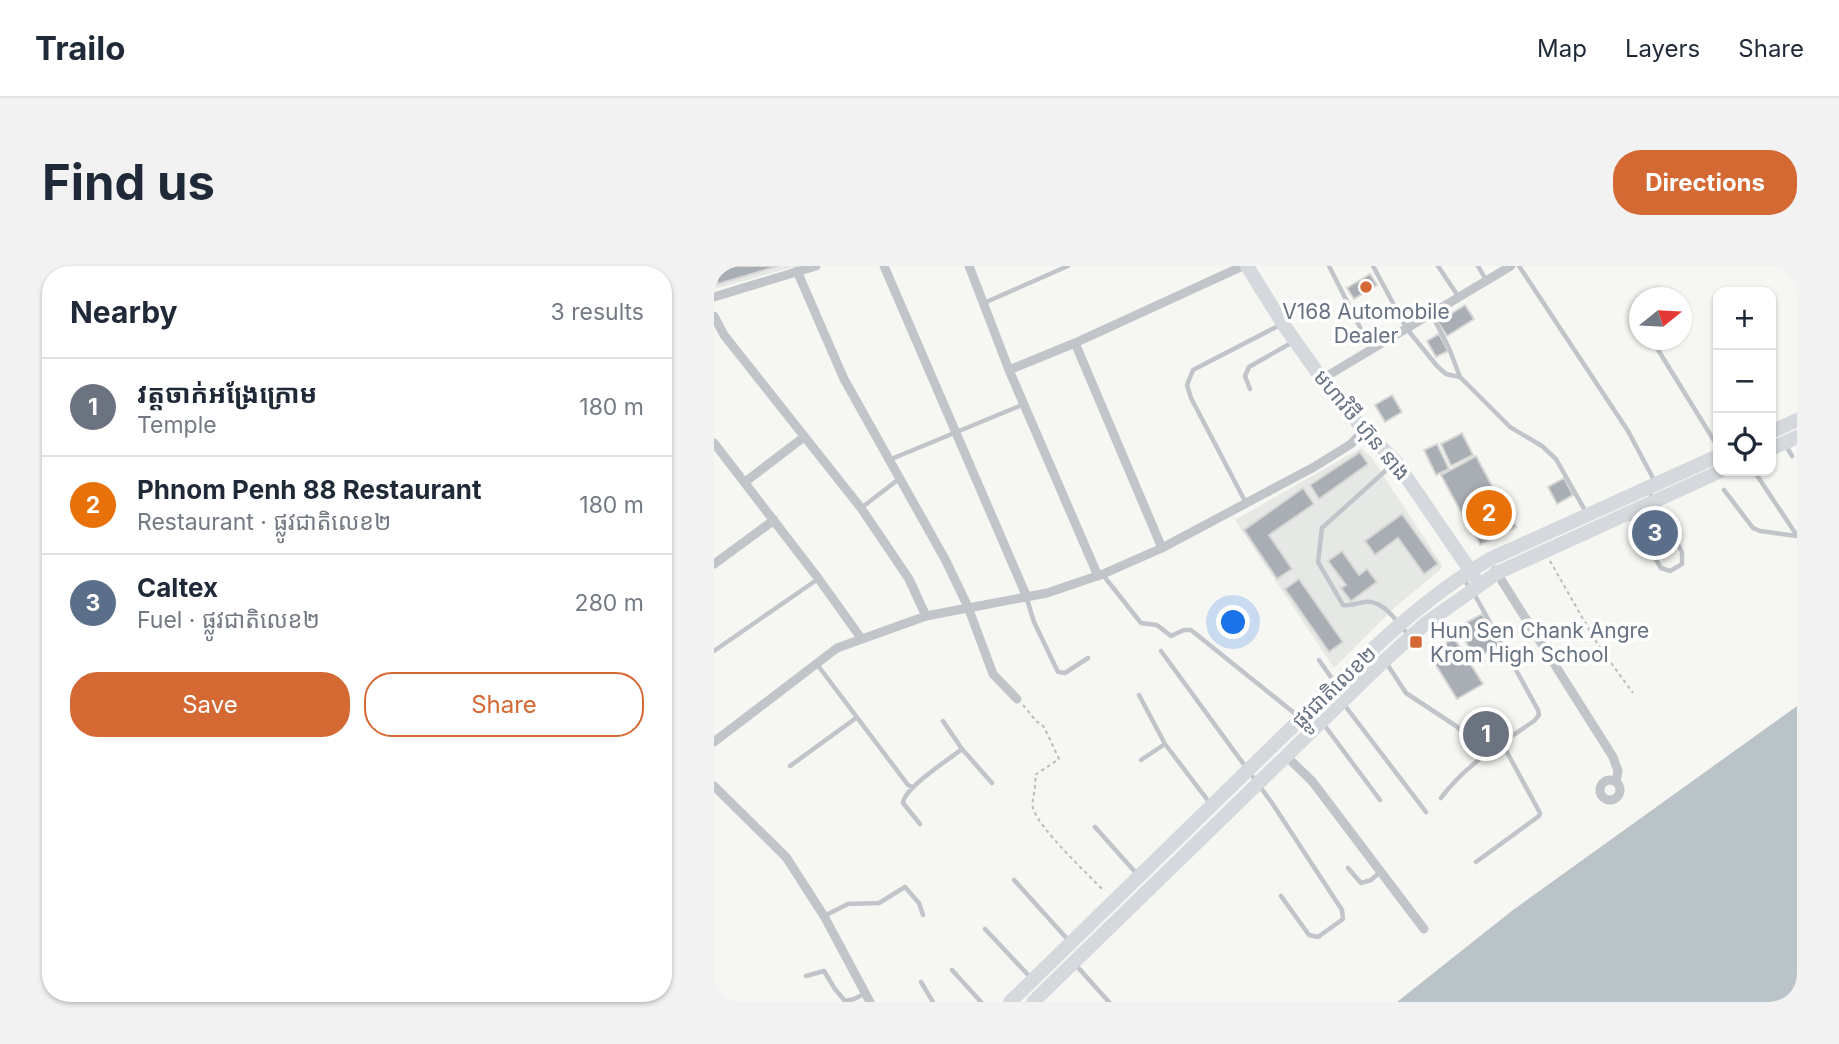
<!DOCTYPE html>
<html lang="en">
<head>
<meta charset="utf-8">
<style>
  body { margin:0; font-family:Inter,"Noto Sans Khmer",sans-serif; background:#f2f2f3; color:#1f2937 }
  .controls { position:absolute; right:21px; top:21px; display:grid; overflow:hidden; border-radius:14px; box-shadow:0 2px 5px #0004 }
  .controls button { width:63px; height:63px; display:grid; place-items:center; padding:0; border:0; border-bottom:2px solid #e0e1e3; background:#fff; color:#1f2937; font:35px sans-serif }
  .compass { position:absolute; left:915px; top:21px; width:63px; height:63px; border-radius:50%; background:#fff; box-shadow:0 2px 5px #0004; rotate:72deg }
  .you { position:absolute; left:520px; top:357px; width:24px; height:24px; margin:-18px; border:5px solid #fff; border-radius:50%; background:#1a73e8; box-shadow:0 0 0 10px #1a73e833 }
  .badge { display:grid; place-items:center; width:46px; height:46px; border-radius:50%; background:#d56934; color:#fff; font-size:23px; font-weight:700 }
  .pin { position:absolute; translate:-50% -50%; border:4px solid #fff; box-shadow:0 2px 7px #0006 }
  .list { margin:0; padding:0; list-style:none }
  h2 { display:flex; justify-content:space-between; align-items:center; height:91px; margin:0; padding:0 28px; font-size:30px }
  h2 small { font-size:23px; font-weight:400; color:#747a83 }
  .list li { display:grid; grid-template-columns:46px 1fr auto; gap:21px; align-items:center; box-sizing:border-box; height:98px; padding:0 28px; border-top:2px solid #e0e1e3 }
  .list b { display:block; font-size:26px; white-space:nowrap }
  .list p { margin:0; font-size:23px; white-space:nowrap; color:#747a83 }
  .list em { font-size:23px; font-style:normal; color:#747a83 }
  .actions { display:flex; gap:14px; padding:21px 28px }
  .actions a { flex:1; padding:16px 0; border:2px solid #d56934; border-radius:28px; text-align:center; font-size:24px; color:#d56934 }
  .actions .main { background:#d56934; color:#fff }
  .icon { flex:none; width:38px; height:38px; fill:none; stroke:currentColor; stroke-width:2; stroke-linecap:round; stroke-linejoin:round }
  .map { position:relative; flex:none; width:1083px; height:736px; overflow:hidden; border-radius:28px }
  header { display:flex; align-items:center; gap:42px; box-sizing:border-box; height:98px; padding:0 35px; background:#fff; border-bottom:2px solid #e0e1e3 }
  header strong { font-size:33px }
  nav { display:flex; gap:38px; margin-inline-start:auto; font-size:24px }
  .intro { display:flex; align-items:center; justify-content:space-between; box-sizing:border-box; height:168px; padding:0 42px }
  h1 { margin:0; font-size:49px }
  .button { padding:18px 32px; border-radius:28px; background:#d56934; color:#fff; font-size:24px; font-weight:700 }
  main { display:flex; gap:42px; padding:0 42px }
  aside { flex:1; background:#fff; border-radius:28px; box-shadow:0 2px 5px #0004 }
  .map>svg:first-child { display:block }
  .built { fill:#e6e8e6 }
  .water { fill:#bac3c7 }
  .building { fill:#a8aeb4; stroke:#d7d7d5; stroke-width:2 }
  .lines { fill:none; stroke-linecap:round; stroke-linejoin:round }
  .path { stroke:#b9bbbe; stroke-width:2; stroke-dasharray:3.5 3.5; stroke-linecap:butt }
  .service { stroke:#c1c4c8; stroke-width:4.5 }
  .minor { stroke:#c1c4c8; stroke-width:9 }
  .primary { stroke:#d5d8dc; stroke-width:14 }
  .poi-dot { fill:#d56934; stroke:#fff; stroke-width:2.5 }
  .labels { text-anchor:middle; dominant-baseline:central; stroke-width:7; stroke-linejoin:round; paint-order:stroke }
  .poi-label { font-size:21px; fill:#677382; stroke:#fff }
  .street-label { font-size:21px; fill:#677382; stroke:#fff }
</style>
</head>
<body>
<header>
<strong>Trailo</strong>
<nav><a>Map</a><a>Layers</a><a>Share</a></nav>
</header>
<div class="intro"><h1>Find us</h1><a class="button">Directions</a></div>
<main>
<aside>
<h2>Nearby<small>3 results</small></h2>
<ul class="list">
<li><span class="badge" style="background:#6b7280">1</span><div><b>វត្តចាក់អង្រែក្រោម</b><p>Temple</p></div><em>180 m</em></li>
<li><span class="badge" style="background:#e8710a">2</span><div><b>Phnom Penh 88 Restaurant</b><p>Restaurant · ផ្លូវជាតិលេខ២</p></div><em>180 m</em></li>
<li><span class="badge" style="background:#5c6f8a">3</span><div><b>Caltex</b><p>Fuel · ផ្លូវជាតិលេខ២</p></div><em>280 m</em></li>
</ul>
<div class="actions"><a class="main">Save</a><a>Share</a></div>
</aside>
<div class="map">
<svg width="1083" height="736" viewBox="0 0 1083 736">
  <rect width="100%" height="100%" fill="#f6f6f3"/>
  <path class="built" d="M 0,0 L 83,0 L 0,23 Z
    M 647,182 L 657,191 L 728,299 L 727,303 L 679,343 L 620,402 L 521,254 Z"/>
  <path class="water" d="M 1083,440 L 1083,736 L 683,736 L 799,644 Z"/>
  <path class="building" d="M 0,0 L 64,0 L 4,18 Z
    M 656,8 L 663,19 L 640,33 L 633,22 Z
    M 751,39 L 760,53 L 733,70 L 724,56 Z
    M 725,68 L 734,85 L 722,91 L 713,75 Z
    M 678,129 L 688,146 L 671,156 L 661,139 Z
    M 748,167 L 759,189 L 737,200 L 727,178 Z
    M 723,178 L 735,203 L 722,209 L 710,184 Z
    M 646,186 L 654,198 L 605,233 L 596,219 Z
    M 762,190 L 793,248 L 758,267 L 727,209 Z
    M 850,212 L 859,229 L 843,238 L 834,221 Z
    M 589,222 L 600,238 L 555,269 L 578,303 L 563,313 L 530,264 Z
    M 688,248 L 724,298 L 710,308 L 684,272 L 661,289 L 651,275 Z
    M 797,251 L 802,261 L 766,279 L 761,269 Z
    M 628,285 L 645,309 L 653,303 L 663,316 L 637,335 L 627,322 L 632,319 L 614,295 Z
    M 585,313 L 629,376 L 615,386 L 571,323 Z
    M 768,348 L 785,380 L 761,393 L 744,361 Z
    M 740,372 L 769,418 L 743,433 L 715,388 Z"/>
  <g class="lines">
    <path class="path" d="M 836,295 L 884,379 L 919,427
      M 309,439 L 323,456 L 326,457 L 330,461 L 345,493 L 321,509 C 323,522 317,534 319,542 C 325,563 373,607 390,625"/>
    <path class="service" d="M 615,0 L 657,83
      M 659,0 L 693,63 L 723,100 L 732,108 L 746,111 L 796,161 L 828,180 L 842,193 L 873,248
      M 724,0 L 744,30
      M 764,0 L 772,14
      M 805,0 L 914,165 L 940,214
      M 270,37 L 354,0
      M 718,49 L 735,82 L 746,111
      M 938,74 L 1004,181
      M 536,123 L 531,110 L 535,101 L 577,77
      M 1071,178 L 1078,190
      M 175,194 L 308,139
      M 679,198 L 608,262 L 604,296 L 629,339 C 639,341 648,334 657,336 C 672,338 686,359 695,370
      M 1040,205 L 1082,268
      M 1010,224 L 1039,262 L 1046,265 L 1083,270
      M 532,237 L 477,132 L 473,119 L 479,104 L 566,59
      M 147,242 L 185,213
      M 915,249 L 947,302 L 956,305 L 968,298 L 968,286 L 934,223
      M 925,266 L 950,254
      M 389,309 L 427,357 L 443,359 L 457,370 L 470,364 L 477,364 L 584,450
      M 312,330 L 320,356 L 344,406 L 351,407 L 374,392
      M 0,385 L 104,313
      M 447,385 L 558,537 L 628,644 L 629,653 L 604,671 L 595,669 L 567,630
      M 605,394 L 621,417
      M 102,397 L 194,519 L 198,521
      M 673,398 L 692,427 L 742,460 L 772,487
      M 619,424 L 712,546
      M 425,429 L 451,478 L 495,536
      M 229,455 L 248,483 L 278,517
      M 608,456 L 666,534
      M 427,494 L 451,478
      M 76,500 L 142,452
      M 727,532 C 751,499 787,478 820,455 L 825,449 L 824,444 L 763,333 L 749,312
      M 206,558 L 189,537 C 190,522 234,494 248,483
      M 381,561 L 422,607
      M 762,596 L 825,550 L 826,547 L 788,477
      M 634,602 L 647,617 L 657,614 L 666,606
      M 300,614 L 356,676
      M 110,650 L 134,638 L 165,637 L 191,621 L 205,637 L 209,649
      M 271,663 L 318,713
      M 360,697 L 395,736
      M 238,704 L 267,736
      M 92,710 L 110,705 L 121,723 L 131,735 L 140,733 L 150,728
      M 207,716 L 219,736"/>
    <path class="minor" d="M 170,0 L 312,329
      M 255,0 L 295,104 L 384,310
      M 83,5 L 130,113 L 232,295 L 254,341 L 279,408 L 303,433
      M 0,31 L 102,0
      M 0,50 L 10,69 L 147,242 L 195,313 L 212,350
      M 361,77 L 448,282
      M 295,104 L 361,77 L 529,0
      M 608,113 L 797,0
      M 0,177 L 104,312 L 147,372
      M 31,216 L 90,171
      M 0,298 L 60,254
      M 781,304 L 899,491 L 904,505 L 902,515
      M 0,476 L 123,382 L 212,350 L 333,327 L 389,308 L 448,282 L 600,201 L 637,178 L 650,164
      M 572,490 L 598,515 L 710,663
      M886 524a10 10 0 1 1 20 0a10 10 0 1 1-20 0Z
      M 0,520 L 72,591 L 110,650 L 156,736"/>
    <path class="primary" d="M 533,0 L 569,58 L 608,113 L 650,164 L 682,196 L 760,310
      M 1057,166 L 1083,154
      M 1057,183 L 1083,171
      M 296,736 C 387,647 478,558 570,469 C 635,406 697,339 776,293 L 1004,190
      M 319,736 L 671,394 L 712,357 L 783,307 L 1007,205"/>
  </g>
  <g class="poi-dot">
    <circle cx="652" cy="21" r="7"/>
    <rect x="695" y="369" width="14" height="14" rx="3.5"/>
  </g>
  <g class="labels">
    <g class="poi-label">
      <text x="652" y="45">V168 Automobile<tspan x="652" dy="24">Dealer</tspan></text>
      <text x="716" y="364" text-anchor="start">Hun Sen Chank Angre<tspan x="716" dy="24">Krom High School</tspan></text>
    </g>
    <g class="street-label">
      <text transform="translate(648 159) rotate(50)">មហាវិថី ហ៊ុន នាង</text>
      <text transform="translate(620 421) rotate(-44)">ផ្លូវជាតិលេខ២</text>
    </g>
  </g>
</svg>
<div class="controls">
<button>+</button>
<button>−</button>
<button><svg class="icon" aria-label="locate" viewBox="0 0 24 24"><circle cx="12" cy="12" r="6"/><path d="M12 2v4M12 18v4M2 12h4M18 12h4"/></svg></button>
</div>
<svg class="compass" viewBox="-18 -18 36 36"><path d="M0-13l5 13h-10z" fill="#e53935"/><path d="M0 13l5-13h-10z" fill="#747a83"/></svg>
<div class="you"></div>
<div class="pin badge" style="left:772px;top:468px;background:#6b7280">1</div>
<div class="pin badge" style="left:775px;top:247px;background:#e8710a">2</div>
<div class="pin badge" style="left:941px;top:267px;background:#5c6f8a">3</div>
</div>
</main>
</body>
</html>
